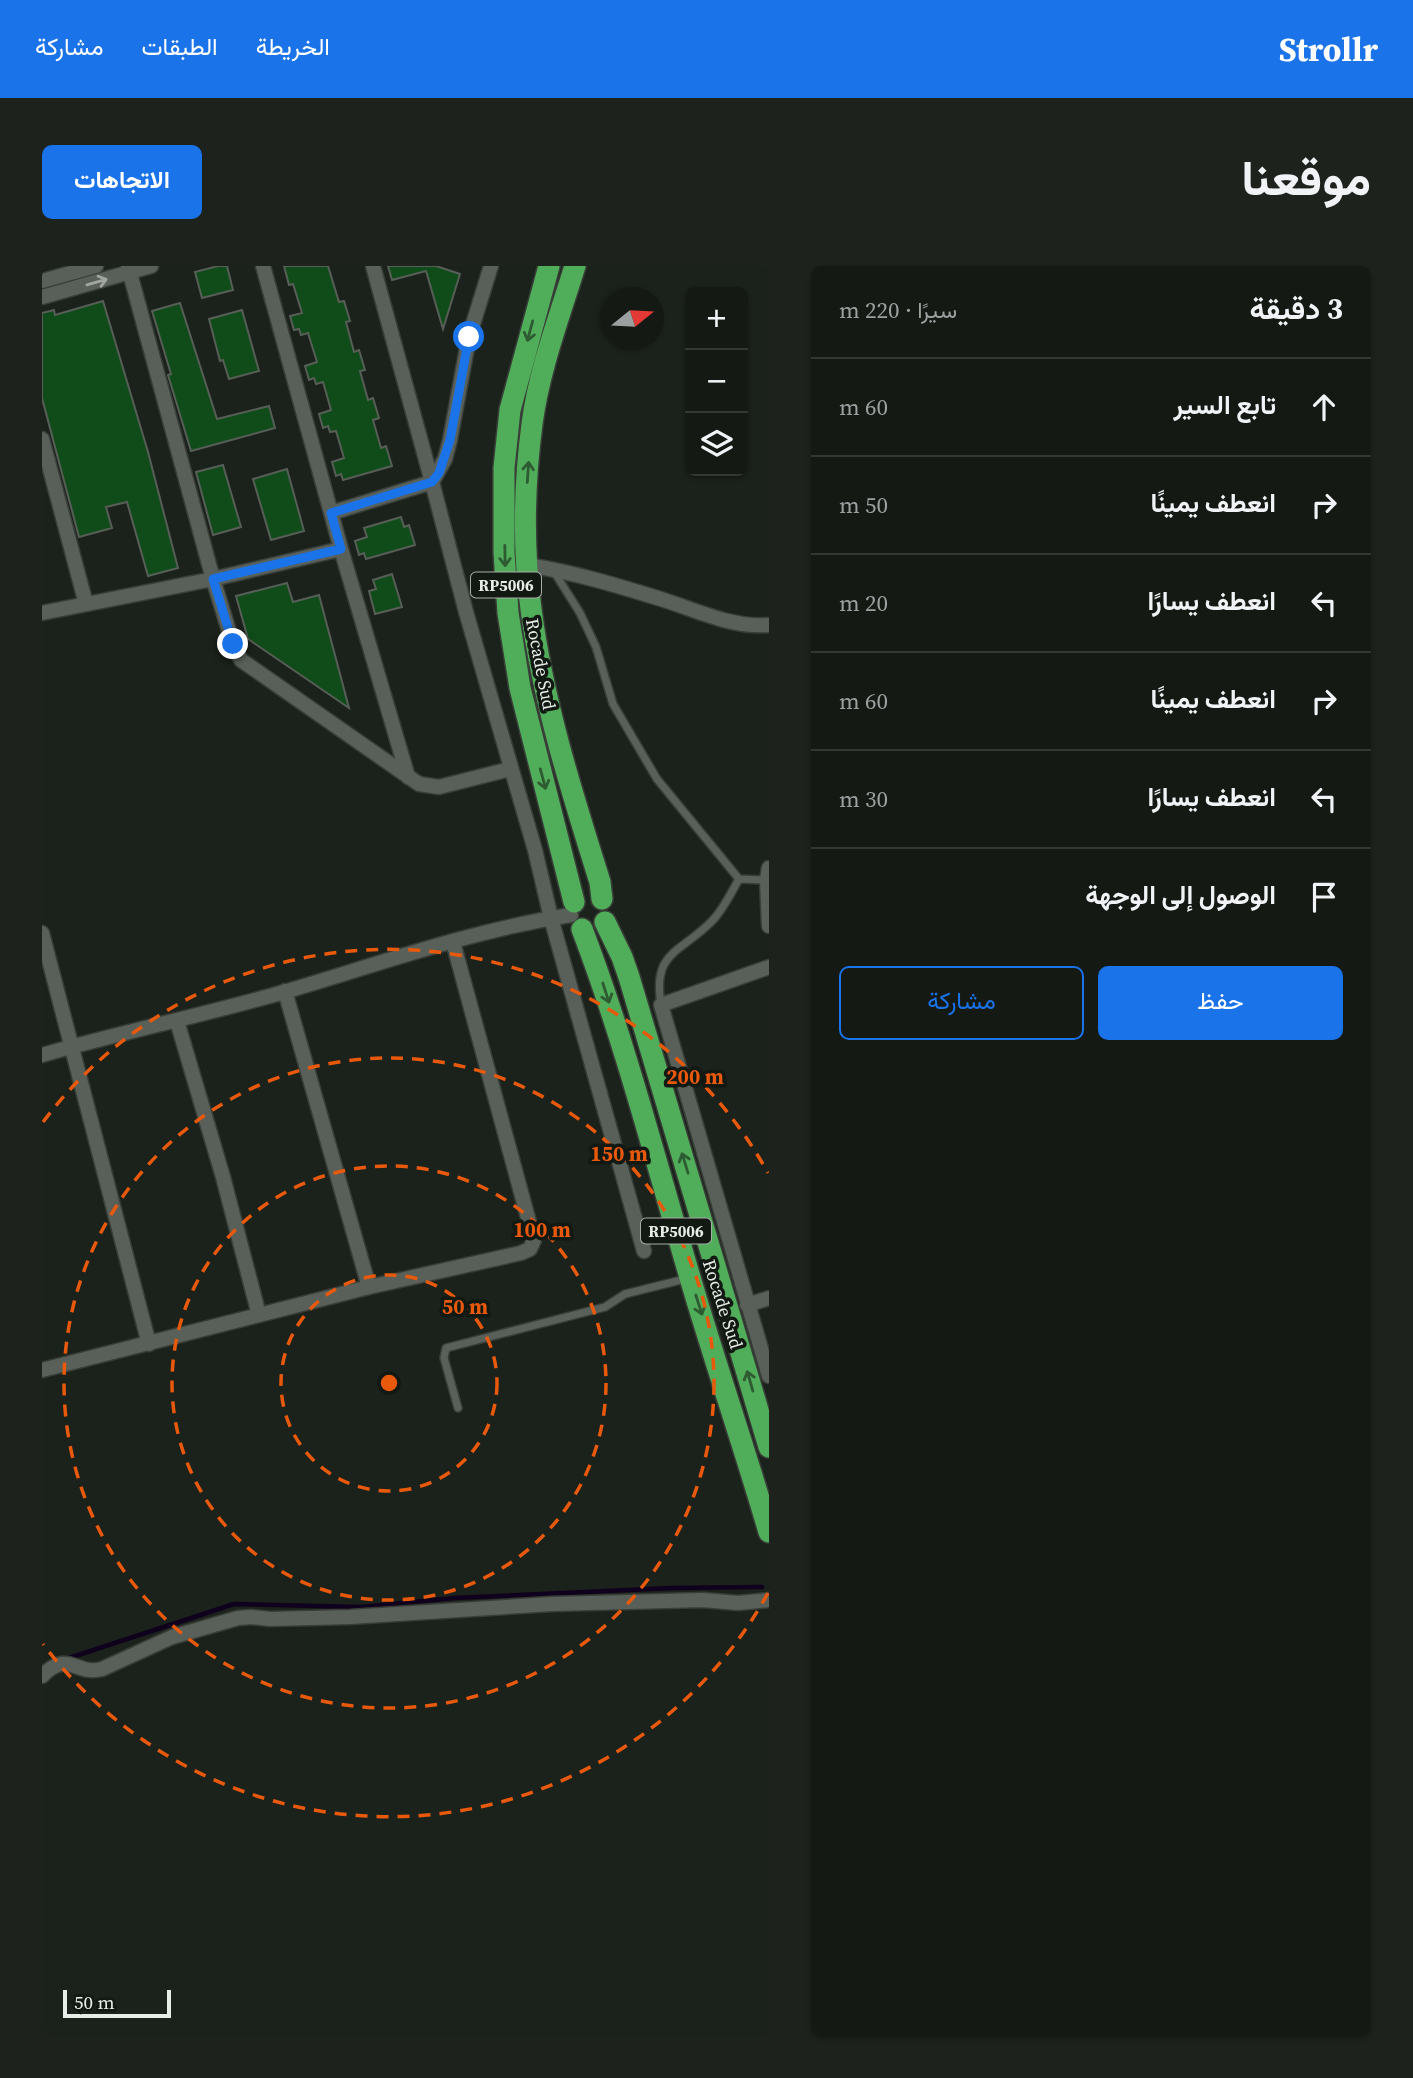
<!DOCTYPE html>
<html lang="ar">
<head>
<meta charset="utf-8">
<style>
  body { margin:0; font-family:"Source Serif 4",Vazirmatn,serif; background:#1d221d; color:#f1f3f6; direction:rtl }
  .controls { position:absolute; right:21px; top:21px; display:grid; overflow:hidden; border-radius:10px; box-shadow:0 2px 5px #0004 }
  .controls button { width:63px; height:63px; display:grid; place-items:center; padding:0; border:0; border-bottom:2px solid #333834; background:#141914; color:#f1f3f6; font:35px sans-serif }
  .compass { position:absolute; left:559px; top:21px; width:63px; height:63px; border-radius:50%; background:#141914; box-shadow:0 2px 5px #0004; rotate:72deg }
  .scale { position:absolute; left:21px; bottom:18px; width:108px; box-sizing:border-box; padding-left:7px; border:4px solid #e9ede9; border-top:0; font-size:19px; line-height:24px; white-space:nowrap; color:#e9ede9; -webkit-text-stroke:5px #121812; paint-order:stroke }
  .stop { position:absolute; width:21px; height:21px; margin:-16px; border:5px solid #1a73e8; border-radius:50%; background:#fff }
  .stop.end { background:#1a73e8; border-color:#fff; box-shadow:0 2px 7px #0008 }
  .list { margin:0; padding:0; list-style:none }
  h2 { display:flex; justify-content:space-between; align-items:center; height:91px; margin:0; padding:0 28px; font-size:30px }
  h2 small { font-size:23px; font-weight:400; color:#9da0a0 }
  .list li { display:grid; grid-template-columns:46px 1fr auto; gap:21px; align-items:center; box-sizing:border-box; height:98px; padding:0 28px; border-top:2px solid #333834 }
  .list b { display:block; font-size:26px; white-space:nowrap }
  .list em { font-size:23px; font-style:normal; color:#9da0a0 }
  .actions { display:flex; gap:14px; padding:21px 28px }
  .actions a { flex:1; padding:16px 0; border:2px solid #1a73e8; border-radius:10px; text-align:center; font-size:24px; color:#1a73e8 }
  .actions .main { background:#1a73e8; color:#fff }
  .icon { flex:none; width:38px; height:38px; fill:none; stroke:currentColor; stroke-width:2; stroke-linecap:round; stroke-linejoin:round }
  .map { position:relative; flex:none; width:727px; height:1770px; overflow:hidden; direction:ltr; border-radius:10px }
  header { display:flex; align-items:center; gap:42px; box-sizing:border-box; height:98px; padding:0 35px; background:#1a73e8; color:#fff }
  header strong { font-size:33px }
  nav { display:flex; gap:38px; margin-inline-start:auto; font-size:24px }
  .intro { display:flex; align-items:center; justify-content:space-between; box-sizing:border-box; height:168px; padding:0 42px }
  h1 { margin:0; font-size:49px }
  .button { padding:18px 32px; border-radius:10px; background:#1a73e8; color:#fff; font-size:24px; font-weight:700 }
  main { display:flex; gap:42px; padding:0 42px }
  aside { flex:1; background:#141914; border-radius:10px; box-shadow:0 2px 5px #0004 }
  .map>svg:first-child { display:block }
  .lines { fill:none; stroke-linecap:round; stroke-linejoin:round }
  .stream { stroke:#0f001d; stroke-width:4.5 }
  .building { fill:#104c19; stroke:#575e57; stroke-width:2 }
  .lane-casing { stroke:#383d38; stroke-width:10 }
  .street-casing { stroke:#383d38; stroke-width:17 }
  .highway-casing { stroke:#383d38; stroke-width:24 }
  .lane { stroke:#596059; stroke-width:7 }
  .street { stroke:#596059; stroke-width:14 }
  .highway { stroke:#50ad59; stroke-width:21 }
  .oneway { stroke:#a1a6a1 }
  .oneway2 { stroke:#2e5b32 }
  .route { stroke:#1a73e8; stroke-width:9 }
  .ring { fill:none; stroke:#e8590c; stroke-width:3.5; stroke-dasharray:12 9 }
  .labels { text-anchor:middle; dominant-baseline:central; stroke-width:7; stroke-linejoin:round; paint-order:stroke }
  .shield { fill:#121812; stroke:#a8ada8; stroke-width:2 }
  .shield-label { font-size:16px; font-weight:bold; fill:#e9ede9 }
  .street-label { font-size:18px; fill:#e9ede9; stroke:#121812 }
  .centre { fill:#e8590c; stroke:#121812; stroke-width:3.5 }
  .ring-label { font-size:21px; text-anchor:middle; font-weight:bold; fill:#e8590c; stroke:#121812; stroke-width:7; stroke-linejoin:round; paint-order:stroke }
</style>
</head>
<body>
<header>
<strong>Strollr</strong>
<nav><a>الخريطة</a><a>الطبقات</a><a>مشاركة</a></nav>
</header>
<div class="intro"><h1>موقعنا</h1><a class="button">الاتجاهات</a></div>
<main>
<aside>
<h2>3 دقيقة<small>سيرًا · 220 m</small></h2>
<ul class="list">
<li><svg class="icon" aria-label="ahead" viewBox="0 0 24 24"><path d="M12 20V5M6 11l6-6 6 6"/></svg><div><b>تابع السير</b></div><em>60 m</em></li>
<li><svg class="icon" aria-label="right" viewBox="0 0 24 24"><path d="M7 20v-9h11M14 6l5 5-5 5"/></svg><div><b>انعطف يمينًا</b></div><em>50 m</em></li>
<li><svg class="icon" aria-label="left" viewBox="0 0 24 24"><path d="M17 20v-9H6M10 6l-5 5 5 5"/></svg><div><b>انعطف يسارًا</b></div><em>20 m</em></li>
<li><svg class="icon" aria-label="right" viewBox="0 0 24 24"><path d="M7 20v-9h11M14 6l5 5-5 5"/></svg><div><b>انعطف يمينًا</b></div><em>60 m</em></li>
<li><svg class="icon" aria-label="left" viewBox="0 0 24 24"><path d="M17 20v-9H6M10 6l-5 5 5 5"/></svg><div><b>انعطف يسارًا</b></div><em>30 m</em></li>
<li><svg class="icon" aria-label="arrive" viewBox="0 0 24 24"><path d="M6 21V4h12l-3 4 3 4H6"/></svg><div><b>الوصول إلى الوجهة</b></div></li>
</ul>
<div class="actions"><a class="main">حفظ</a><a>مشاركة</a></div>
</aside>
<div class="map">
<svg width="727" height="1770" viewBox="0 0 727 1770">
  <rect width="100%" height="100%" fill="#1b211b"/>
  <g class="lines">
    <path class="stream" d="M 24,1393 L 192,1338 L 319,1341 L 412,1332 L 629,1322 L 720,1321"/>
  </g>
  <path class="building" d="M 176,0 L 185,0 L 191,24 L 160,32 L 153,6 Z
    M 242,0 L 286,0 L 297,36 L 302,35 L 308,55 L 304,56 L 312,86 L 317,84 L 323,104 L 318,105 L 326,134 L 331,132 L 337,152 L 331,154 L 339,182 L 344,180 L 350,200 L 301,214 L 299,208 L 294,210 L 290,196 L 302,192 L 294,165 L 288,166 L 286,160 L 281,162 L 277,148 L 289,144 L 281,116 L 274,118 L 272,112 L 267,114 L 263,100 L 275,96 L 266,67 L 259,69 L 257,63 L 252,64 L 248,50 L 260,47 L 251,18 L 247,19 Z
    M 346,0 L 394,0 L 418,8 L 401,63 L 384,5 L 350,14 Z
    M 61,35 L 106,186 L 136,302 L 106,310 L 85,236 L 64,241 L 70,262 L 37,271 L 0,132 L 0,47 L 12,44 L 13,49 Z
    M 138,37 L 175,153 L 227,140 L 233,162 L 149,185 L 126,109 L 129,108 L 110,45 Z
    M 200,44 L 217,105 L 187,113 L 181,94 L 178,95 L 167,53 Z
    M 181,199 L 199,261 L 171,269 L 154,206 Z
    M 245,203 L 262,265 L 229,274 L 211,213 Z
    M 359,251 L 362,261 L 367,259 L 373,279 L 324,293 L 322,287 L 317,289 L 313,275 L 325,271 L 322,262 Z
    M 350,308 L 360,341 L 333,348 L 327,325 L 334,323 L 331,314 Z
    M 245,317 L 251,336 L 277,329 L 307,442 L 206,373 L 194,330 Z"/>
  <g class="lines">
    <g class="lane-casing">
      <path id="lane" d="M 511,304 L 538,347 L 554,381 L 571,438 L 615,513 L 697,613 L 725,614
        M 619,738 C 610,685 639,687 670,655 C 681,644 689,627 697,613
        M 416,1142 L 402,1092 L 404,1082 L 563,1041 L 583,1028 L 647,1012"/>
    </g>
    <g class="street-casing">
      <path id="street" d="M 86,0 L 171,313 L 191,378 L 199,394 L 377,518 L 397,521 L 468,503
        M 221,0 L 299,283 L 366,511
        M 449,0 L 427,71 L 408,174 L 403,193 L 390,216 L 424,346 L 493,584 L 509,652 L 602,985
        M 0,15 L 54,0
        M 0,31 L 109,0
        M 0,173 L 44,338
        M 289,247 L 390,216 L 331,0
        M 485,299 C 531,306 577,320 622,334 C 656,345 691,362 727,359
        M 0,347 L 171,313 L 299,283
        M 727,602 L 725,614 L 727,660
        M 0,667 L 107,1078
        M 727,701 L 619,739 L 727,1110
        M 243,725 L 327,1021
        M 135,755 L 181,911 L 217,1049
        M 0,789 C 80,766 162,749 242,726 C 337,698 431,664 529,649
        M 705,1039 L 727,1032
        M 0,1104 L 327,1021 L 479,987 L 488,983 L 492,974 L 411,676
        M 0,1410 C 27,1383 33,1410 60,1403 L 130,1371 L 196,1352 L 209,1351 L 228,1353 L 308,1351 L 510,1338 L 661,1334 L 696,1337 L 727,1334"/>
    </g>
    <g class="highway-casing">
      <path id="highway" d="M 507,0 L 468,144 L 462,202 L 462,286 L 466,347 L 478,422 L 532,636
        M 533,0 C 517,52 497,104 490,158 C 482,219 481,283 489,343 C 501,436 530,527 558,616 L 560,633
        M 563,656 L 580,691 L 587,711 L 727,1181
        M 540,663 C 583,776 613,893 647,1008 C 672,1094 702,1180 727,1266"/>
    </g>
    <use href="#lane" class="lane"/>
    <use href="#street" class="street"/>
    <use href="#highway" class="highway"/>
  </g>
  <defs><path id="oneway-shaft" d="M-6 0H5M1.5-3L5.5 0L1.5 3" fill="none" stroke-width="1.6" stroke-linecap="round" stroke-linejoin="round" transform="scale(1.75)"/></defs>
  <use class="oneway" href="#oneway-shaft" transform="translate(55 16) rotate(-16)"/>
  <g class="oneway2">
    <use href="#oneway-shaft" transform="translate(488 65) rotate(105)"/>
    <use href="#oneway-shaft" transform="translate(486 206) rotate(-86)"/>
    <use href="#oneway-shaft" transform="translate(463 290) rotate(89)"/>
    <use href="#oneway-shaft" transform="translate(501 513) rotate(75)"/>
    <use href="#oneway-shaft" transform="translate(564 727) rotate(72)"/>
    <use href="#oneway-shaft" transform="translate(643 897) rotate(-107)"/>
    <use href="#oneway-shaft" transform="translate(657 1039) rotate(72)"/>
    <use href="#oneway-shaft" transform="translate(708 1115) rotate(-106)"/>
  </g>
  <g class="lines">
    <path class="route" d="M 191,378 L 171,313 L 299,283 L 289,247 L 390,216 L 397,207 L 408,174 L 427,71"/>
  </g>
  <g class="ring">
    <circle cx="347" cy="1117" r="108"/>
    <circle cx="347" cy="1117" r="217"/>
    <circle cx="347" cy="1117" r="325"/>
    <path d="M726 1327A433 433 0 0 1 1 1378M1 856A433 433 0 0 1 726 907"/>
  </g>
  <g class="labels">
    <g class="shield">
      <rect x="429" y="306.5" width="70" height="25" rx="5"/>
      <rect x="599" y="952.5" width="70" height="25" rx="5"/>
    </g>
    <g class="shield-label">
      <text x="464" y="319">RP5006</text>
      <text x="634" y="965">RP5006</text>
    </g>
    <g class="street-label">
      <text transform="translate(499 398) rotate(79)">Rocade Sud</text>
      <text transform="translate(681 1038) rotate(72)">Rocade Sud</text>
    </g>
  </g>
  <circle cx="347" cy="1117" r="10" class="centre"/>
  <g class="ring-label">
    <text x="653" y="818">200 m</text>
    <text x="577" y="895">150 m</text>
    <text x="500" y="971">100 m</text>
    <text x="423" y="1048">50 m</text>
  </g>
</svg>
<div class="controls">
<button>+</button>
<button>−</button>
<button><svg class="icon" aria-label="layers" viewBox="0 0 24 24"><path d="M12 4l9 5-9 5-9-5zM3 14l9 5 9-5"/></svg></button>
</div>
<svg class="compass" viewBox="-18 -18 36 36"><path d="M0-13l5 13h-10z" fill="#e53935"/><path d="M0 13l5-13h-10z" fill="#9da0a0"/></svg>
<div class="scale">50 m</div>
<div class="stop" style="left:427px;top:71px"></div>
<div class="stop end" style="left:191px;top:378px"></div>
</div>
</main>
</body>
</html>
